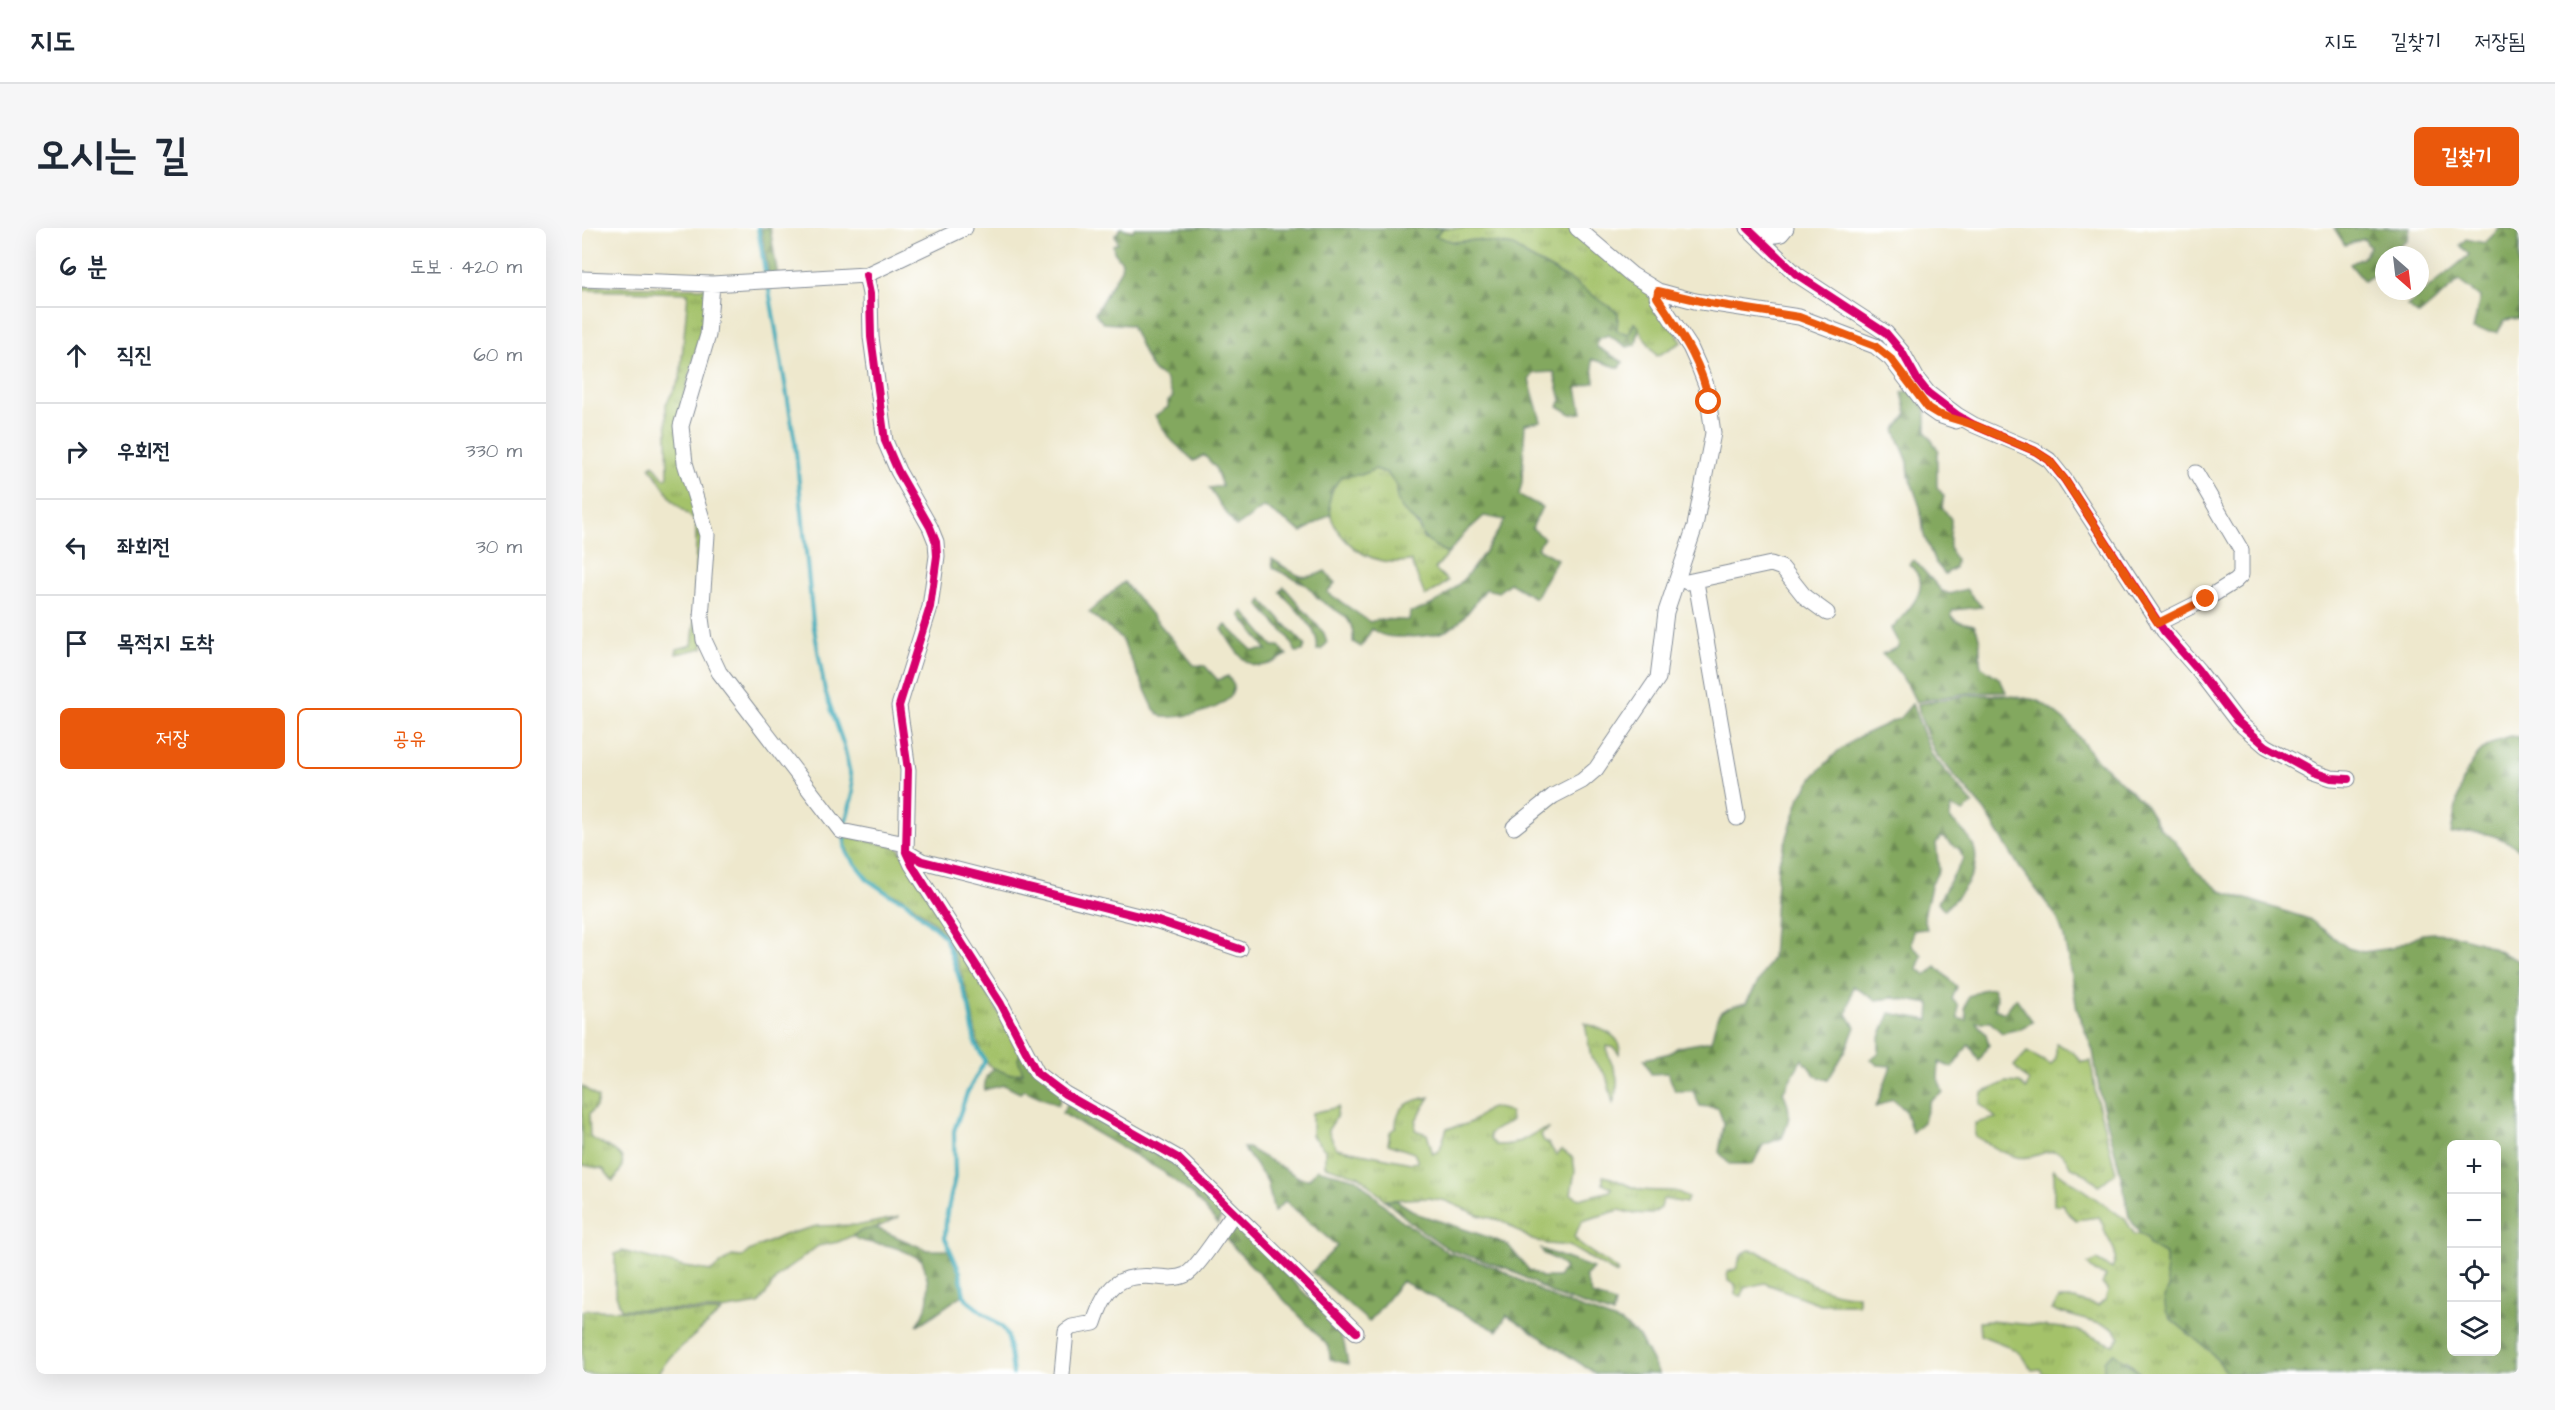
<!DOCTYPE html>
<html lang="ko">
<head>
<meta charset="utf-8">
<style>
  body { margin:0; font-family:"Architects Daughter","Poor Story",sans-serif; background:#f6f6f7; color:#1f2937 }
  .controls { position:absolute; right:18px; bottom:18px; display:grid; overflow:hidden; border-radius:9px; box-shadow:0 6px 24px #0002 }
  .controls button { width:54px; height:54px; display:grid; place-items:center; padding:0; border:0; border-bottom:2px solid #e0e1e3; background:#fff; color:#1f2937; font:30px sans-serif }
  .compass { position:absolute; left:1793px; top:18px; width:54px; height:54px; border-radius:50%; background:#fff; box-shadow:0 6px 24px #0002; rotate:152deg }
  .stop { position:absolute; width:18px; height:18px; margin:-14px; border:4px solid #ea580c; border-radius:50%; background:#fff }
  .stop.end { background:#ea580c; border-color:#fff; box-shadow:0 2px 6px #0008 }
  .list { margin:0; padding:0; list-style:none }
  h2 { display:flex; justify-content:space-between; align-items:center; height:78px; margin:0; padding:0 24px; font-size:26px }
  h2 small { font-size:20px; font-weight:400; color:#747a83 }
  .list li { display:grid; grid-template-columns:39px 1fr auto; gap:18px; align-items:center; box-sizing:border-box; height:96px; padding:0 24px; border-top:2px solid #e0e1e3 }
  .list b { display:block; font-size:22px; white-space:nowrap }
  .list em { font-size:20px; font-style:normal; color:#747a83 }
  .actions { display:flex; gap:12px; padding:18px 24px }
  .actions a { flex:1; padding:14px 0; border:2px solid #ea580c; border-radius:9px; text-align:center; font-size:21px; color:#ea580c }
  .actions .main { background:#ea580c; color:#fff }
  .icon { flex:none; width:33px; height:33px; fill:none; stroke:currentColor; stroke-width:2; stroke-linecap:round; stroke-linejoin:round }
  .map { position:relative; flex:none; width:1937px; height:1146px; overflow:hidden; border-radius:9px }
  header { display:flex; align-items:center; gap:36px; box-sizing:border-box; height:84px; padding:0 30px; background:#fff; border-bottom:2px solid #e0e1e3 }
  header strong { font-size:28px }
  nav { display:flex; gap:33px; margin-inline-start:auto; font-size:21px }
  .intro { display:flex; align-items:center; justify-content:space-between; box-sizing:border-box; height:144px; padding:0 36px }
  h1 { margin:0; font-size:42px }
  .button { padding:15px 27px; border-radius:9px; background:#ea580c; color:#fff; font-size:21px; font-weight:700 }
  main { display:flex; gap:36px; padding:0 36px }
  aside { flex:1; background:#fff; border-radius:9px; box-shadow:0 6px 24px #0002 }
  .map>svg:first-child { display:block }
  .grass { fill:url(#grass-tufts); stroke:#607864; stroke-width:1.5 }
  .forest { fill:url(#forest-firs); stroke:#4f6c5e; stroke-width:1.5; fill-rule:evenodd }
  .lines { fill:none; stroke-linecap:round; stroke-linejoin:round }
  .stream { stroke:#3dacbb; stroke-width:4 }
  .minor-casing { stroke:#848c96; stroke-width:17 }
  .minor { stroke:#fff; stroke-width:15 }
  .cycleway-casing { stroke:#fff; stroke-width:11 }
  .cycleway { stroke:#d6006c; stroke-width:8 }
  .route { stroke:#ea580c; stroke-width:8 }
</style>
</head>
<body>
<header>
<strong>지도</strong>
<nav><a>지도</a><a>길찾기</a><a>저장됨</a></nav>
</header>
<div class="intro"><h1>오시는 길</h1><a class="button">길찾기</a></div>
<main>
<aside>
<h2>6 분<small>도보 · 420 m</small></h2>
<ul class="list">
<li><svg class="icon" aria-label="ahead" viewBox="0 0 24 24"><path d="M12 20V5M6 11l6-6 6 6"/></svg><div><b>직진</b></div><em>60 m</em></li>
<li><svg class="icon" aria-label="right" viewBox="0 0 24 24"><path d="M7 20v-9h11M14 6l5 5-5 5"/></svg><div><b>우회전</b></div><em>330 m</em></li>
<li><svg class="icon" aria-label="left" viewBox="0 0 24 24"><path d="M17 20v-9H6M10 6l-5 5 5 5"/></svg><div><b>좌회전</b></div><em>30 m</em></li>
<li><svg class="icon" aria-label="arrive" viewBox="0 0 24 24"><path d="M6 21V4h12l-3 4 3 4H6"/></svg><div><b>목적지 도착</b></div></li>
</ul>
<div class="actions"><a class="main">저장</a><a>공유</a></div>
</aside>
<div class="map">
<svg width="1937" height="1146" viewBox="0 0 1937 1146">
  <defs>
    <pattern id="grass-tufts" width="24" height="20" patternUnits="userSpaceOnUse" patternTransform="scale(1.5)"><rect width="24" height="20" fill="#a4c26a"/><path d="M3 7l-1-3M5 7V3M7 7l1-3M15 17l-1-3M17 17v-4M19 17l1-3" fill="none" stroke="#859e5a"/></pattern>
    <pattern id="forest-firs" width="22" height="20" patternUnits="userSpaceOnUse" patternTransform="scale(1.5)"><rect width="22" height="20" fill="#83a85e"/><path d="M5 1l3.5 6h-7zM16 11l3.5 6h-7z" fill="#6a8951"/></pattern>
  </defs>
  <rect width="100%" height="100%" fill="#fff"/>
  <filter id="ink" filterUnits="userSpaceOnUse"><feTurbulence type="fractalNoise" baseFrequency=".0167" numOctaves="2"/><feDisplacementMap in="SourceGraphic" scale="12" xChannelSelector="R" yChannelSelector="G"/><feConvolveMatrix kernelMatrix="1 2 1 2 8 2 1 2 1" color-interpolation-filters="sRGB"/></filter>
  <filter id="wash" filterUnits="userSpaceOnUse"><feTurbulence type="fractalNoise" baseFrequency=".008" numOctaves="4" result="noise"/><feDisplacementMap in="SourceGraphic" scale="24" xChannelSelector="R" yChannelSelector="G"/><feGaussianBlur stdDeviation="1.35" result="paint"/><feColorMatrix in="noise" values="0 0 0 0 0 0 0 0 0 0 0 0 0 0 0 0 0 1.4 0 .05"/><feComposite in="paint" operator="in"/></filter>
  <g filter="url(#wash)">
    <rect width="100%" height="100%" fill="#eee8cd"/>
    <path class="grass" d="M 861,0 L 991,0 L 1069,67 L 1100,114 L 1075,128 L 1052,95 L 1047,106 L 1035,103 L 1036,85 L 987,51 L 945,28 L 932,18 L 895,12 L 872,14 L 853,8 Z
      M 0,58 L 127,60 L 126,78 L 96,191 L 122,304 L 121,420 L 94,426 L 95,421 L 110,417 L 113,391 L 114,294 L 91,273 L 68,239 L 71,236 L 83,251 L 86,248 L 84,176 L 98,151 L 106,65 L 0,62 Z
      M 793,241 L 805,245 L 814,257 C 812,281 836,289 841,310 L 866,326 L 853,341 L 866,353 L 854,362 L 843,368 L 829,333 C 820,334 810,335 801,333 C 775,328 748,304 747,276 C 746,266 754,255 760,247 L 779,247 Z
      M 263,607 L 317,620 L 440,823 L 436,831 L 441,845 C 393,854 396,806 388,776 C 383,756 376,734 367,715 C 359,697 337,682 322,670 C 317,667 310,667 305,664 C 285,653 262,630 263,607 Z
      M 1003,795 C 1017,801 1043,807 1037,826 L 1032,820 L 1025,818 C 1024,829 1031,835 1034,846 C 1037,855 1034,865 1031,875 L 1024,847 L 1009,830 Z
      M 1474,815 L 1491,824 L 1500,834 L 1509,833 L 1514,868 L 1534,944 L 1517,958 L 1505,947 L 1488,938 C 1475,908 1457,934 1435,929 C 1420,926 1406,915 1393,908 L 1393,895 L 1414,890 L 1398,876 L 1400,865 L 1424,854 L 1438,855 L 1444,861 L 1447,854 L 1432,838 L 1445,824 L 1469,837 L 1474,830 Z
      M 0,858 L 16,870 L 14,879 L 7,886 L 8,909 C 29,923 55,924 31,953 L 21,941 L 0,937 Z
      M 848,869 L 834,892 L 833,902 L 845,906 L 851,926 L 858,921 L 865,900 C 872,899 882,898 889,894 C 906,884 903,874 928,884 L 929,893 C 922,898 914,900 908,906 L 908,911 L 914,917 C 923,917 932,917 939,913 C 949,908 955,902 966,901 L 959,907 L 962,913 L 966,915 L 974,927 L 980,922 L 991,930 L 993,943 L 989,966 L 997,971 L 1028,963 L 1030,960 L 1021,956 L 1021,948 C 1036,950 1046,960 1061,962 C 1078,965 1092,958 1106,970 L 1104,975 L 1081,971 L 1079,980 L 1070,986 L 1047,985 L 1038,982 L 1000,993 L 992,1009 L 1000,1018 L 1036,1042 L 1035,1046 L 987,1018 L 965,1016 L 950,1012 L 921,993 L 896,987 L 864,973 L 846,970 L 803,972 L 777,948 L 743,938 L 743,922 L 730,908 L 730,885 L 756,879 L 754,890 L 746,902 L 754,920 L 829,935 L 836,934 L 832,925 L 806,916 L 808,904 L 814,899 C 813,878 829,872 848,869 Z
      M 1471,941 L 1543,991 L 1553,1007 L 1557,1005 L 1565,1010 L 1567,1017 L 1584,1027 C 1585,1043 1581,1043 1587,1060 L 1582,1070 L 1589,1091 L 1629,1124 L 1646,1146 L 1559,1146 L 1544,1132 L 1521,1143 L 1522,1146 L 1461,1146 L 1458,1141 L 1450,1142 L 1438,1126 L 1426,1118 L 1398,1107 L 1397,1094 L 1408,1093 L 1492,1101 L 1531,1117 L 1538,1109 L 1531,1100 L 1470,1082 L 1477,1071 L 1492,1071 L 1516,1078 L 1523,1072 L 1526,1063 L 1520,1056 L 1524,1048 L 1513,1044 L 1506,1036 L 1515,1032 L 1530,1041 C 1537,1025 1532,1022 1525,1008 C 1521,1002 1522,996 1517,989 L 1494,992 L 1485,984 L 1481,976 L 1472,977 C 1471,963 1474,954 1471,941 Z
      M 317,989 L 294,1000 L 281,1003 L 256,1014 L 236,1018 L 196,1048 L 177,1076 L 139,1082 L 39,1081 L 33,1064 L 33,1026 L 40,1023 L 103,1039 L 129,1043 L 150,1028 L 160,1029 L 167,1023 L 202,1007 L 235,998 L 279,997 Z
      M 1167,1022 L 1175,1023 C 1206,1041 1238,1068 1276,1067 L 1276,1076 L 1238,1076 L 1182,1055 L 1162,1060 L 1160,1068 L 1154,1067 L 1153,1056 L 1146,1053 L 1145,1044 L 1154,1041 L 1160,1026 Z
      M 8,1082 L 139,1084 L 89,1128 L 75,1146 L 0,1146 L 0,1083 Z"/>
    <path class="forest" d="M 179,0 L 188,0 L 196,49 L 187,49 Z
      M 539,0 L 551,3 L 552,0 L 861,0 L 853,8 L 872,14 L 895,12 L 932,18 L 945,28 L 987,51 L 1036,85 L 1035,103 L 1047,106 L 1052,95 L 1057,99 L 1054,117 L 1045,119 L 1026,107 L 1016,111 L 1015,119 L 1041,134 L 1038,140 L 1010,131 L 1013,154 L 995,160 L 1000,185 L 989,186 L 976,178 L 979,172 L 972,144 L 952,145 L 947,152 L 959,193 L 943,196 L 940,254 L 937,267 L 960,279 L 950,300 L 962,310 L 955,320 L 975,331 L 953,370 L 928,355 L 916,364 L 904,361 C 876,397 873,408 825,409 C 811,409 801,410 790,401 L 779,419 L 771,414 C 773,385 754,385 738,372 C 733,368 730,362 725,358 C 715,351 702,346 691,340 L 690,331 C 713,344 717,356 743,343 L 753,355 L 745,364 L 788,394 C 798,389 815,393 827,392 L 828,384 C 872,376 902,327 923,292 L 902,288 L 883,305 L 866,326 C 855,318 838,313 838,298 C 822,284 813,279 814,257 L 805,245 L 793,241 L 779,247 L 760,248 C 750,260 745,270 749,286 L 720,304 L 682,279 L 654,299 L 627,260 L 640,258 L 633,239 L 622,227 L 612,233 L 587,210 L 573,188 L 586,179 L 586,173 L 591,169 L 583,151 L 572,143 L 567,136 L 549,97 L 521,95 L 513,85 L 539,41 L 540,34 L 532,24 L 531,17 L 536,15 L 533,7 Z
      M 1752,0 L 1828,0 L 1826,11 L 1813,20 L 1812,27 L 1802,27 L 1802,41 L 1782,53 L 1768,36 L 1781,30 L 1788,19 L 1782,11 L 1763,17 Z
      M 1918,0 L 1937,0 L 1937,90 L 1923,92 L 1916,104 L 1891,101 L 1898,69 L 1877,53 L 1837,87 L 1825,78 L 1887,27 L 1878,17 L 1884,11 L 1903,15 Z
      M 1327,162 L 1344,182 L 1344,204 L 1357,223 L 1355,227 L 1355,259 L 1362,268 L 1360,279 L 1369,291 C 1370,307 1363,318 1374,332 L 1373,340 L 1363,346 L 1353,334 L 1342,308 L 1338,279 L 1327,248 L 1326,234 L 1313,202 L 1325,186 L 1320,165 Z
      M 1332,332 L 1360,363 L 1368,366 L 1384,361 L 1400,379 L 1371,382 L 1369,387 L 1374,393 L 1392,397 C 1401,411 1396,424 1399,438 L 1418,451 L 1424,464 L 1386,465 L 1334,474 C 1326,456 1316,440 1300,426 L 1315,420 L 1317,416 L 1309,401 C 1319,390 1342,369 1338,352 C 1336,345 1331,340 1327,336 Z
      M 542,354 L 612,437 L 623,438 L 636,452 L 646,448 L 652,458 C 651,463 650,468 646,471 C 632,485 598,490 580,489 L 572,481 L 539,410 L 507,384 Z
      M 702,359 L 742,405 L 745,415 L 739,422 L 735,422 C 739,401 711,379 698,364 Z
      M 680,372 L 723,417 L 721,423 L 714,424 L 706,409 L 677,377 Z
      M 661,383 L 691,418 L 697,418 L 705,427 C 699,430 693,434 687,436 C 663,445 650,417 640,401 L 644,397 L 670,422 L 685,422 L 658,387 Z
      M 1386,467 L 1423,467 L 1454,472 L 1463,477 L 1487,496 L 1511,528 L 1562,575 L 1578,600 L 1592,612 L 1614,643 L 1639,663 L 1727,691 L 1766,720 L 1781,724 L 1810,720 L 1840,706 L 1852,705 L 1869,706 L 1898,714 L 1937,733 L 1937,1146 L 1646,1146 L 1629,1124 L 1589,1091 L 1584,1083 L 1582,1070 L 1587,1060 C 1581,1043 1585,1043 1584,1027 L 1567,1017 L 1565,1010 L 1557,1005 L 1547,989 L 1538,943 L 1518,867 L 1511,823 L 1495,781 L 1482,709 L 1475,689 L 1438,640 L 1403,583 L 1353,525 L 1338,489 L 1336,476 ZM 1870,916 L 1914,916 L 1914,1124 L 1870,1124 Z
      M 1330,476 L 1350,527 L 1391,576 L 1381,584 L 1369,579 L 1368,591 C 1376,598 1385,605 1390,615 C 1403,639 1378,667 1362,682 L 1356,674 L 1381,631 L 1378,622 L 1360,609 L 1354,615 L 1357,642 L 1350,655 L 1344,679 L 1342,689 L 1345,701 L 1331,702 L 1330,718 L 1340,727 L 1335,741 L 1345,747 L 1354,738 L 1375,759 L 1370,771 L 1376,777 L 1376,791 L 1385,792 L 1383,780 L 1386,769 L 1399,762 L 1411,760 L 1415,770 L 1413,781 L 1422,785 L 1434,770 L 1451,794 L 1437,801 L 1420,805 L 1408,794 L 1394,794 L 1404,806 L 1407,817 L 1397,833 L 1387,816 L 1370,840 L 1357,834 L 1356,850 L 1361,865 L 1348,873 L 1342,893 L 1330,904 L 1323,882 L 1310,871 L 1294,879 L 1309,838 L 1296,837 L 1288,831 L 1297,825 L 1297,812 L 1308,785 L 1347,792 L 1348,776 L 1312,770 L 1293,772 L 1271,758 L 1265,786 L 1273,799 L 1264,822 L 1246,852 L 1234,848 L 1220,831 L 1201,864 C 1210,882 1208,892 1200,910 L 1181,917 L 1171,936 L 1147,936 L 1137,924 L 1142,896 L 1136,880 L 1118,878 L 1111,863 L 1093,863 L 1086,845 L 1069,846 L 1062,831 L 1088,825 L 1096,819 L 1129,813 C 1137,784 1132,782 1164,775 L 1190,730 L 1196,637 L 1218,569 L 1232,548 L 1256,523 L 1276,509 L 1318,490 Z
      M 1928,508 L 1937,509 L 1937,621 C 1916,606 1895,601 1869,606 C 1876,565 1882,519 1928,508 Z
      M 440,823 L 480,867 L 476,877 L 442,862 L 438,865 L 422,857 L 402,862 L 404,849 L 412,840 L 426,846 L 441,845 L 436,831 Z
      M 486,875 L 596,938 L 643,981 L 636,996 L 612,968 L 580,943 L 480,885 Z
      M 661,920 L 666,920 L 718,950 L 727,951 L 735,941 L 775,951 L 814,988 L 867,1025 L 913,1039 L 972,1070 L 1040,1095 L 1057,1109 L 1077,1146 L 1014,1146 L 925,1087 L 915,1103 L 820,1053 L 787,1094 L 730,1044 L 755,1018 L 703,973 L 692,984 L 685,953 Z
      M 803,972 L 814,972 L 836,986 L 912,1011 L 926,1017 L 947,1042 L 960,1049 L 976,1049 L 983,1040 L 975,1032 L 962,1026 L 959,1021 L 1011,1040 L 1003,1049 L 1010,1067 L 1033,1075 L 1031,1087 L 973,1067 L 927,1041 L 868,1022 L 833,998 Z
      M 649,991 L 753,1096 L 762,1115 L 766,1136 L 748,1131 L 747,1119 L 642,1009 Z
      M 294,1000 L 345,1022 L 366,1022 L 377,1044 L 381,1067 C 365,1076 352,1089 335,1097 C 350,1078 348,1054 340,1032 C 329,1026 319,1021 308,1018 C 295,1015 282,1016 270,1008 L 281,1002 Z
      M 1532,1125 L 1559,1146 L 1522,1146 L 1522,1133 Z"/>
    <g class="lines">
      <path class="stream" d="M 176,0 L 184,49
        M 186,56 L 213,214 L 231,394 L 243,463 L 262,518 L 270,555 L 271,566 L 262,600
        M 262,607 L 264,624 L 286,652 L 308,667 L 323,673 L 363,709 L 387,778 L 393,815 L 403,833 L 385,865 L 372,903 L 373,949 L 364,990 L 363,1010 L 378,1044 L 382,1067 L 387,1074 L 421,1100 L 426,1109 L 431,1146"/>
    </g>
  </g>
  <g filter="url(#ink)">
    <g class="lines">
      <g class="minor-casing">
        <path id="minor" d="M 995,0 L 1050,47 L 1076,63 L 1113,73 L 1217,89 L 1293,118 L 1309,131 L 1346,180 L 1356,187 L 1374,193
          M 1166,0 L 1214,46 L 1304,105 L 1320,124 L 1335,151 L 1346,165 L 1375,187 L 1392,197 L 1453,223 L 1467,232 L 1483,252 L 1582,403 L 1616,442 L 1655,493 L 1684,518 L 1731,544 L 1749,550 L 1766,551
          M 1184,0 L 1193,7 L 1199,6 L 1204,0
          M 284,47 L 288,66 L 289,109 L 303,213 L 316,243 L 348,299 L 354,314 L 355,328 L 348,379 L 317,478 L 326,542 L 324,624 L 340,633 L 576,693 L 658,721
          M 0,51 L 130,56 L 284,47 L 383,0
          M 130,56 L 126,107 L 99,198 L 103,235 L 125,307 L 119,390 L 122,412 L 137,444 L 259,603 L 324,616
          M 1105,354 L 1189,336 L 1200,340 L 1223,369 L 1245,385
          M 1114,354 L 1155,590
          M 1576,395 L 1624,371 L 1653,353 L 1659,347 L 1659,322 L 1614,245
          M 932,599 L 971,568 L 1000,553 L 1014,541 L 1076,450 L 1084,384 L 1113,298 L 1131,205 L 1124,157 L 1117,139 L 1108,119 L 1075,69 L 1076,63
          M 324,624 L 330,637 L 419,776 L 455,845 L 483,866 L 596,930 L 774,1104
          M 480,1146 L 484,1103 L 490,1099 L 512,1095 C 524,1058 536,1045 575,1049 C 585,1050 594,1051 603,1047 C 615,1042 642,998 652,985"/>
      </g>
      <use href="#minor" class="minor"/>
      <g class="cycleway-casing">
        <path id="cycleway" d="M 1166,0 L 1214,46 L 1304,105 L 1320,124 L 1335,151 L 1346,165 L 1375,187 L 1392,197 L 1453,223 L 1467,232 L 1483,252 L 1582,403 L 1616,442 L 1655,493 L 1684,518 L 1731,544 L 1749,550 L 1766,551
          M 284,47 L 288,66 L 289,109 L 303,213 L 316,243 L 348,299 L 354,314 L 355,328 L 348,379 L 317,478 L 326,542 L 324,624 L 340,633 L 576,693 L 658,721
          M 324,624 L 330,637 L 419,776 L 455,845 L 483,866 L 596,930 L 774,1104"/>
      </g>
      <use href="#cycleway" class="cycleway"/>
    </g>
  </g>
  <g class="lines" filter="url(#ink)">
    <path class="route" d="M 1127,174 C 1120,133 1097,103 1075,69 L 1076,63 L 1127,75 L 1217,89 L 1293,118 L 1309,131 L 1346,180 L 1356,186 L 1392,197 L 1453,223 L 1467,232 L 1483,252 L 1576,395 L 1624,371"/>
  </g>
</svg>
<div class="controls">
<button>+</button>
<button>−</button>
<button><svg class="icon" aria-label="locate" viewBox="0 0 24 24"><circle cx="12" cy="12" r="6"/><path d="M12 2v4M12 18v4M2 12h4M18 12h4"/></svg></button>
<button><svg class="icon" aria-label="layers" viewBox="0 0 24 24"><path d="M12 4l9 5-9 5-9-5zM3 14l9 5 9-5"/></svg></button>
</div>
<svg class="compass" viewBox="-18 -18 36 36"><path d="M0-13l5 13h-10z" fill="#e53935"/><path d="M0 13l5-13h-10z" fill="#747a83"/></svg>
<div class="stop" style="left:1127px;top:174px"></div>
<div class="stop end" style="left:1624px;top:371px"></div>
</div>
</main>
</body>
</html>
